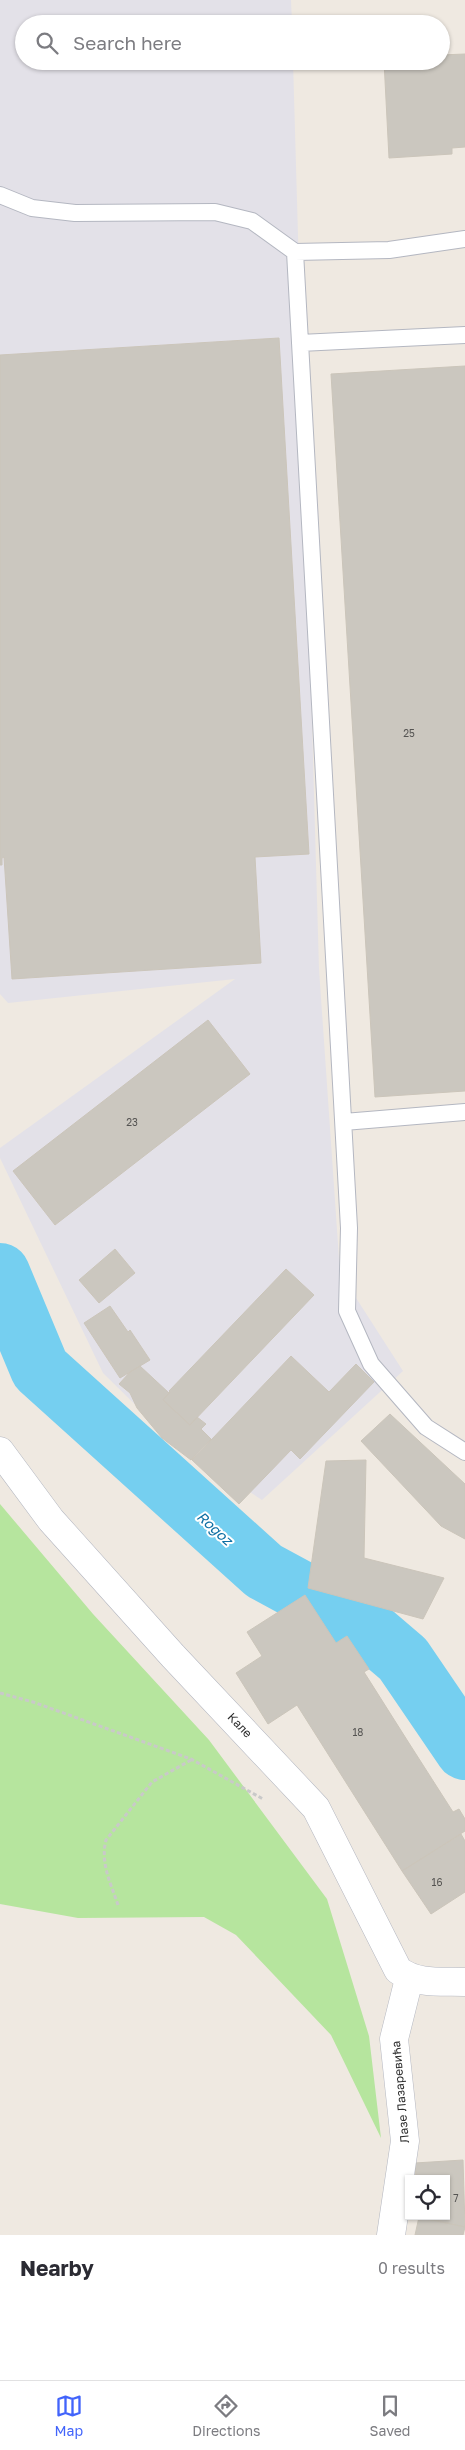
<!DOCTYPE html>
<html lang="en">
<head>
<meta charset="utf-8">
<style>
  body { margin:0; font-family:"Golos Text",sans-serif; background:#f7f7f7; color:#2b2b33 }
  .controls { position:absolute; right:15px; bottom:15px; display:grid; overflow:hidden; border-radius:0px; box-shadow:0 1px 4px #0004 }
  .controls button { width:45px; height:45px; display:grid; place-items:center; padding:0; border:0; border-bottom:1px solid #e1e1e2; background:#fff; color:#2b2b33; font:25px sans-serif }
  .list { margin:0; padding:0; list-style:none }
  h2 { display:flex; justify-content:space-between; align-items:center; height:65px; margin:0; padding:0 20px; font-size:21px }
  h2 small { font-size:16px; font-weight:400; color:#7c7c81 }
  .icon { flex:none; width:28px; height:28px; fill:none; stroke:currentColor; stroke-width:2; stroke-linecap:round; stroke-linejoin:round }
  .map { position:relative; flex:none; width:465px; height:2235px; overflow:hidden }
  .search { position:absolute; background:#fff; box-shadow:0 1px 4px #0004; left:15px; right:15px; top:15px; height:55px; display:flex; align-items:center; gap:12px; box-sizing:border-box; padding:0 18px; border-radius:28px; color:#7c7c81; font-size:19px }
  .sheet { height:145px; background:#fff }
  nav { display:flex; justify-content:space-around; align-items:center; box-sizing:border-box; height:70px; border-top:1px solid #e1e1e2; background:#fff; font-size:14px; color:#7c7c81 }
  nav a { display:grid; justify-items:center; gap:2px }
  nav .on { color:#4264fb }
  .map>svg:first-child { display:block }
  .industrial { fill:#e3e1e8 }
  .green { fill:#b6e59e }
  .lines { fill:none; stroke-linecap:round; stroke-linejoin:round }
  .river { stroke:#75cff0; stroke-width:60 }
  .building { fill:#cbc7bf; stroke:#cbc5ba }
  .lane-casing { stroke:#b4b7c1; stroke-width:18 }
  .street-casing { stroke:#b4b7c1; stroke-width:29 }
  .path { stroke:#c9c9c9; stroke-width:3; stroke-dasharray:4 2.5; stroke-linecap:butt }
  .lane { stroke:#fff; stroke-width:16 }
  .street { stroke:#fff; stroke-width:28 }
  .labels { text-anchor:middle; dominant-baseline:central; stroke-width:4; stroke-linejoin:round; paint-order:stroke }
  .number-label { font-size:10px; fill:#555452 }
  .street-label { font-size:12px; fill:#2e2e2e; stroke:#fff }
  .water-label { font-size:14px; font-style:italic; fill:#0d6fa3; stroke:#fff }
</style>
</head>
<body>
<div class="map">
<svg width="465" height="2235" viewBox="0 0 465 2235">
  <rect width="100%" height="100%" fill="#efe9e1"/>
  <path class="industrial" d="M 0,0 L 291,0 L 292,24 L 24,24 L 24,61 L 293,61 L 319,969 L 340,1273 L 403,1371 L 262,1500 L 172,1441 L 103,1373 L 0,1158 L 0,1148 L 235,979 L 8,1003 L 0,994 Z"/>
  <path class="green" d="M 0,1504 L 93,1614 L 209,1740 L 327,1899 L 369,2036 L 381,2138 L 331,2035 L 236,1935 L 204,1917 L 78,1918 L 0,1904 Z"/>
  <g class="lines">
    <path class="river" d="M 0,1273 L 40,1369 L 264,1571 L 362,1624 L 403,1659 L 465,1750"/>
  </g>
  <path class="building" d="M 465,54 L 465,147 L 452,148 L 452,154 L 389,158 L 384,61 L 441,61 L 441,55 Z
    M 279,338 L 309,854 L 255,857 L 261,963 L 12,979 L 4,857 L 2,858 L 2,865 L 0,865 L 0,355 Z
    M 465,366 L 465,1091 L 375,1097 L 331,374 Z
    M 208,1020 L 250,1074 L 55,1225 L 13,1171 Z
    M 115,1249 L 135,1273 L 99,1303 L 79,1280 Z
    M 286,1269 L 314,1295 L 190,1425 L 163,1400 L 170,1392 L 169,1391 Z
    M 110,1306 L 128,1332 L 130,1330 L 150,1360 L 120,1378 L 84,1323 Z
    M 291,1356 L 329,1392 L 356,1364 L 374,1382 L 300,1459 L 291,1450 L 239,1504 L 192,1460 Z
    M 140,1366 L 169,1393 L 163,1400 L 190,1425 L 197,1417 L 206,1424 L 201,1429 L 211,1439 L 191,1460 L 162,1438 L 137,1408 L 130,1393 L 119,1384 L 130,1372 Z
    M 390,1414 L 465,1484 L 465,1539 L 441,1526 L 361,1441 Z
    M 366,1460 L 364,1558 L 444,1578 L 423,1619 L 308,1588 L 326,1461 Z
    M 305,1595 L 336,1643 L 347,1636 L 369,1669 L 364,1672 L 407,1740 L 453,1812 L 459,1809 L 465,1819 L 465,1831 L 402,1871 L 297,1705 L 268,1724 L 236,1673 L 262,1656 L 247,1632 Z
    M 461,1834 L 465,1841 L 465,1892 L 431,1914 L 402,1871 Z
    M 463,2160 L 465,2227 L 419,2217 L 446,2216 L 446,2179 L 416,2179 L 415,2163 Z
    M 419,2217 L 465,2227 L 463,2235 L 415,2235 Z"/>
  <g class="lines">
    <g class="lane-casing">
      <path id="lane" d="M 0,195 L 32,208 L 75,213 L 215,212 L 252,221 L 295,252 L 389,250 L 465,239
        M 295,252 L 349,1228 L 347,1311 L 371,1364 L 426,1427 L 465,1452
        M 300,343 L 465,335
        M 344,1122 L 465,1112"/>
    </g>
    <g class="street-casing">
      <path id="street" d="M 0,1451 L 51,1520 L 173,1656 L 316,1808 L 398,1970 C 418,1985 441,1981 465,1982
        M 391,2235 L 405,2141 L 394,2039 L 409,1979"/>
    </g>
    <path class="path" d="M 0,1693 L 33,1702 L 191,1759 L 263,1799
      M 118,1905 C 111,1884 100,1863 106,1840 L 152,1782 L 191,1760"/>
    <use href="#lane" class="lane"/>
    <use href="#street" class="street"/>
  </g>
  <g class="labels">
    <g class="number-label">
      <text x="409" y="733">25</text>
      <text x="132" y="1122">23</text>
      <text x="358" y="1732">18</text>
      <text x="437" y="1882">16</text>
      <text x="456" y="2198">7</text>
    </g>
    <g class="street-label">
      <text transform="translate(240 1725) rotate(46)">Кале</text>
      <text transform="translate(400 2092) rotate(-95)">Лазе Лазаревића</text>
    </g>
    <g class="water-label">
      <text transform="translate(215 1528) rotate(42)">Rogoz</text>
    </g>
  </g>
</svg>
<div class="controls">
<button><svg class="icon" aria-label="locate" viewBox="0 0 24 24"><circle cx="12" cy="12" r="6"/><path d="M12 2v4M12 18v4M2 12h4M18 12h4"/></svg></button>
</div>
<div class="search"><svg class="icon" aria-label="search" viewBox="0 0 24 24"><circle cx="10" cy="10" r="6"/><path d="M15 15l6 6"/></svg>Search here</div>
</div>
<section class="sheet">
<h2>Nearby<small>0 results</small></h2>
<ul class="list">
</ul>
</section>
<nav>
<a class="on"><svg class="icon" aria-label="map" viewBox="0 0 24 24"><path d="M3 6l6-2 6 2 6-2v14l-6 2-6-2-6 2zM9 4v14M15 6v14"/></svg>Map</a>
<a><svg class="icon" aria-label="directions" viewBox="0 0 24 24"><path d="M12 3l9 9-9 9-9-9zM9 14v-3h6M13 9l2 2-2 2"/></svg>Directions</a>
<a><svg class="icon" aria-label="saved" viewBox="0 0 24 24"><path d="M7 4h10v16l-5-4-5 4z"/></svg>Saved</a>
</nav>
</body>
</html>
